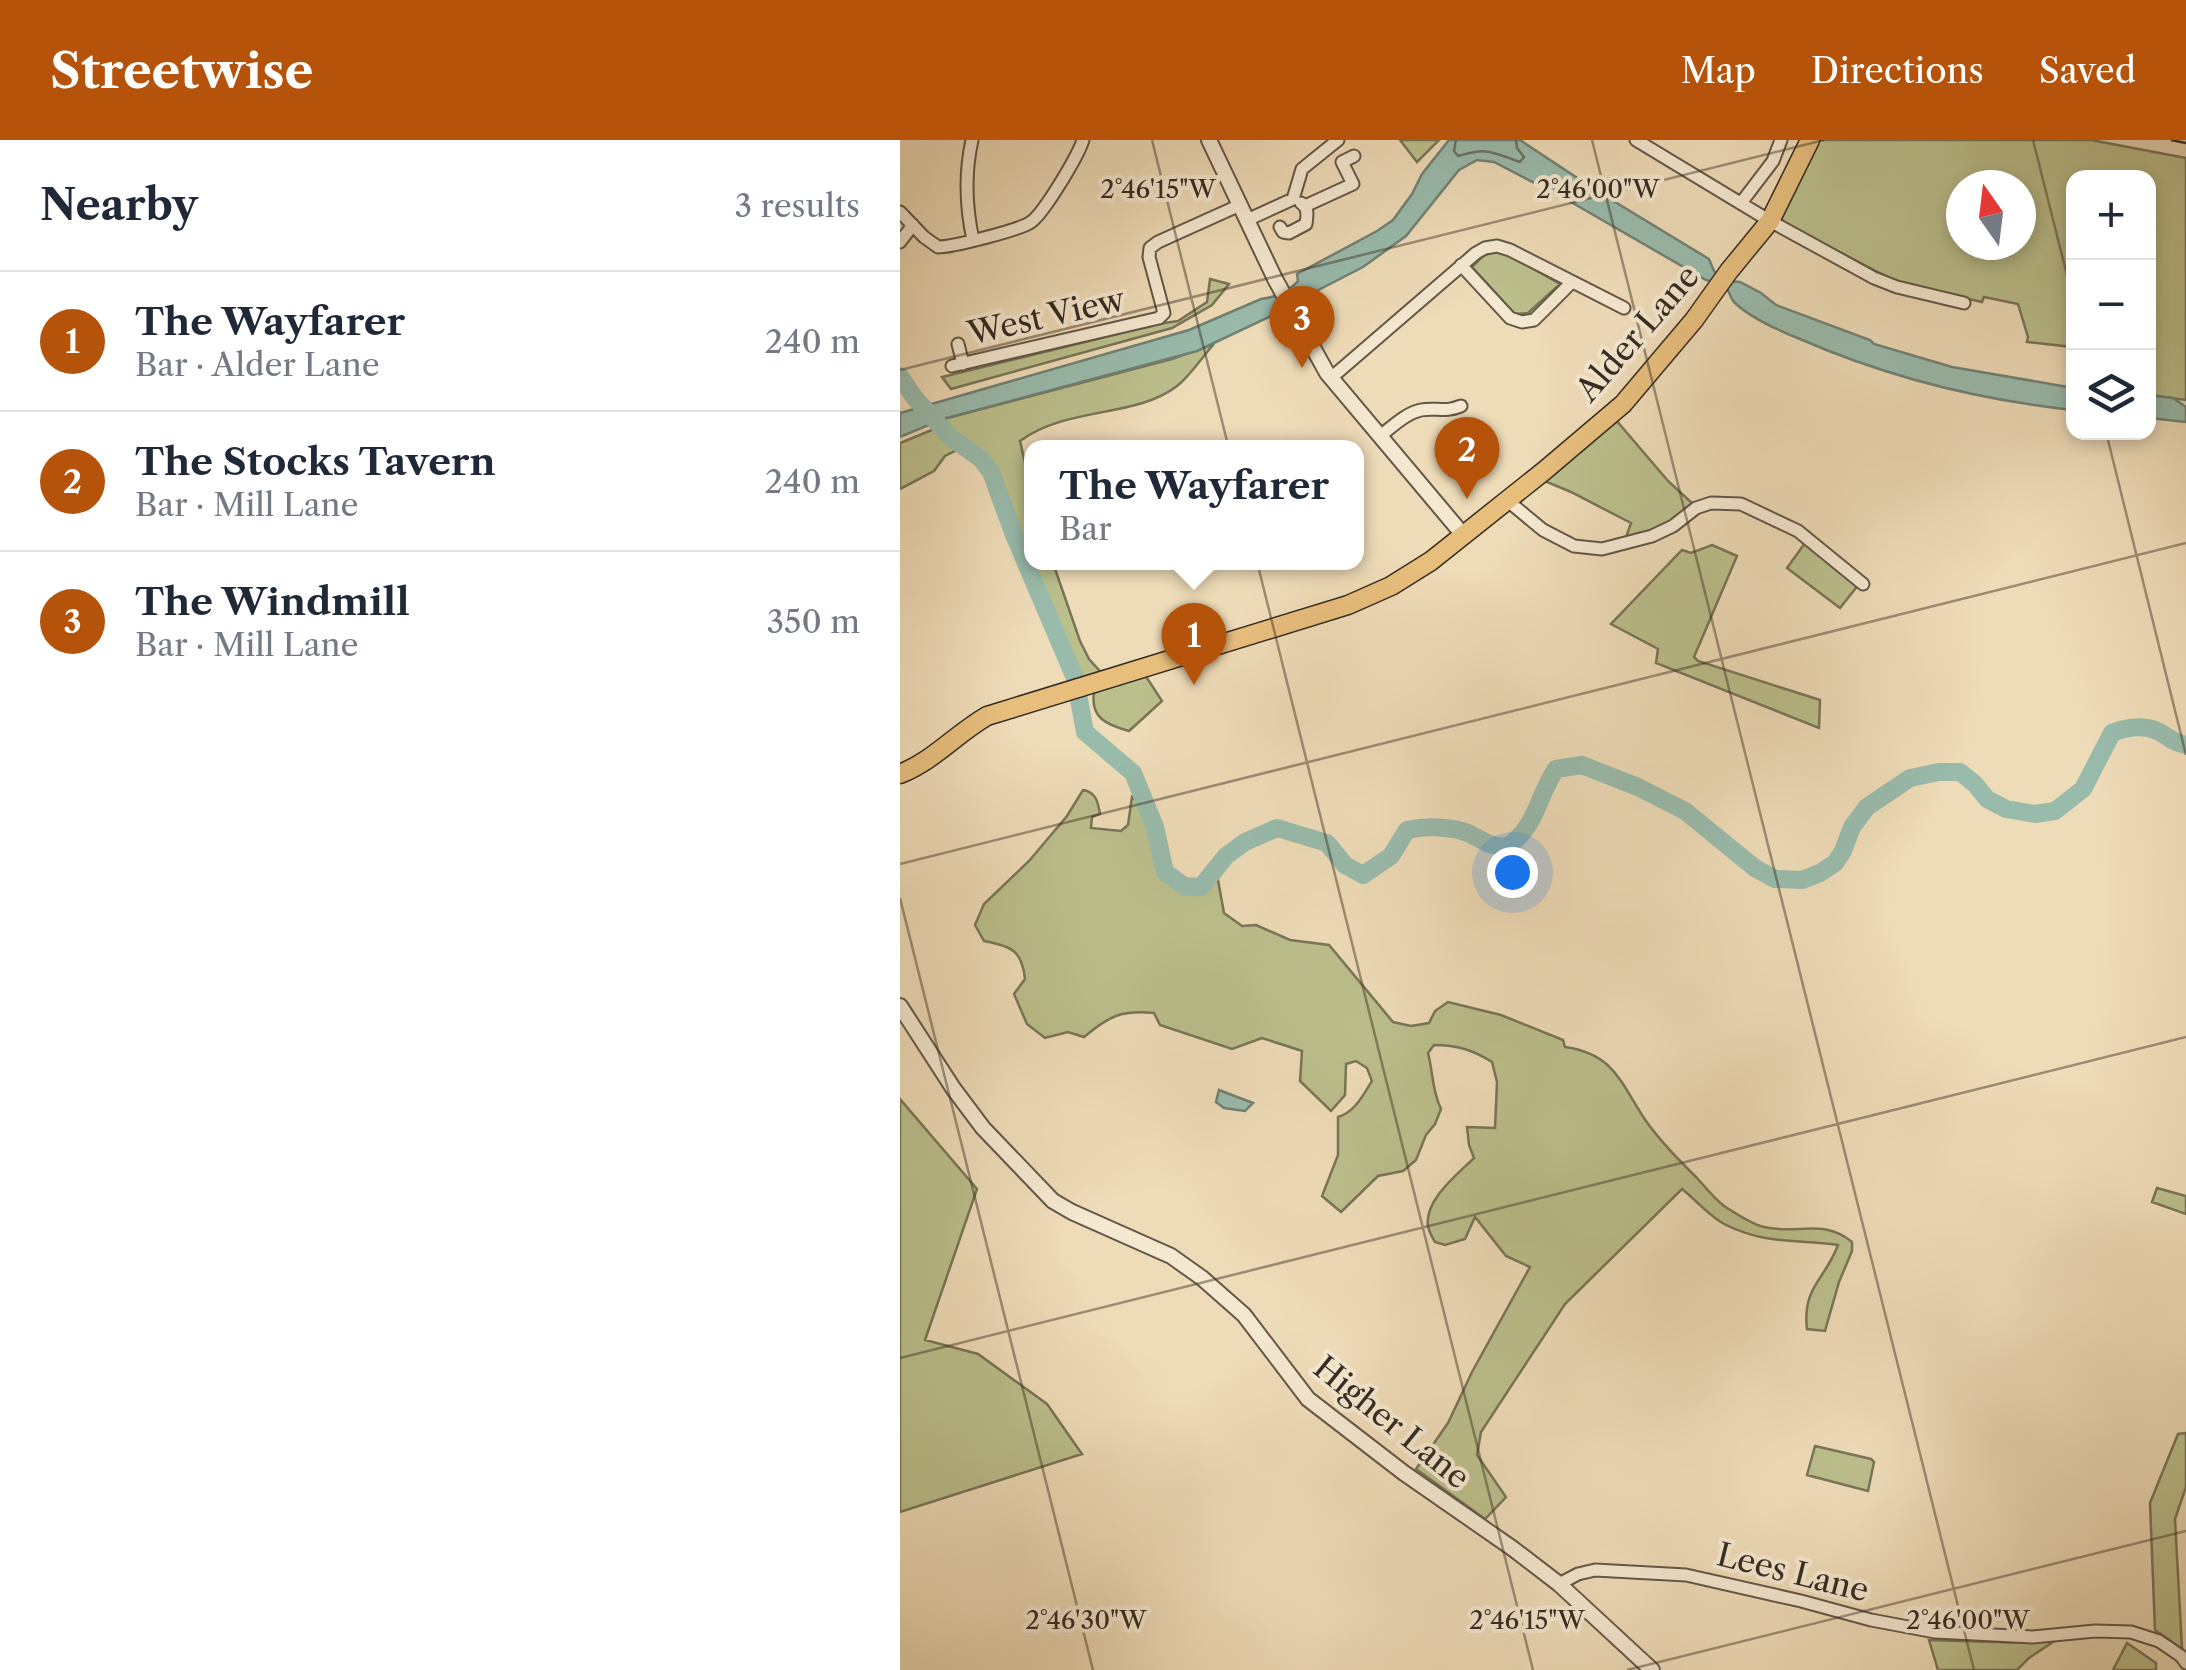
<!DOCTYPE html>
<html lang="en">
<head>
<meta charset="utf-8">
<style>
  body { margin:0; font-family:"Libre Caslon Text",serif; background:#f6f6f7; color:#1f2937 }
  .controls { position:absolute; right:30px; top:30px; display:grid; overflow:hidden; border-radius:20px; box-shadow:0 5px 15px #0003 }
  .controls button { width:90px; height:90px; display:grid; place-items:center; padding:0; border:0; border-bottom:2px solid #e0e1e3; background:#fff; color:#1f2937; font:50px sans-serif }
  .compass { position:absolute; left:1046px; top:30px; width:90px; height:90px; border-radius:50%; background:#fff; box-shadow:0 5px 15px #0003; rotate:346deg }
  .you { position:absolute; left:612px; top:732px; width:35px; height:35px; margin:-25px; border:8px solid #fff; border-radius:50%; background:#1a73e8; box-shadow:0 0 0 15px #1a73e833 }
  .badge { display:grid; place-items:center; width:65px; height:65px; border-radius:50%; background:#b45309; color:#fff; font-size:32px; font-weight:700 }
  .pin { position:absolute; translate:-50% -82px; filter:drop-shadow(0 2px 5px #0008) }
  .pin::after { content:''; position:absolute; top:52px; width:35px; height:30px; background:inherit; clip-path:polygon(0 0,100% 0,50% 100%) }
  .popup { position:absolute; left:124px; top:300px; width:340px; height:130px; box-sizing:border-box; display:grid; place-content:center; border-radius:20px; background:#fff; filter:drop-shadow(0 2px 8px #0005); font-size:32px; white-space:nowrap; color:#747a83 }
  .popup b { font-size:38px; color:#1f2937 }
  .popup::after { content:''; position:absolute; left:50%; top:100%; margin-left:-20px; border:20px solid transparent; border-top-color:#fff }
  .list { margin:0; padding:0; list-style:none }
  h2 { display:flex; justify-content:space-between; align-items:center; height:130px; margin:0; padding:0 40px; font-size:42px }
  h2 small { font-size:32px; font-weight:400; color:#747a83 }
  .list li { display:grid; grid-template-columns:65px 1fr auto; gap:30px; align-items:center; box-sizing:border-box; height:140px; padding:0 40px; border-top:2px solid #e0e1e3 }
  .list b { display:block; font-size:38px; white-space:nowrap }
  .list p { margin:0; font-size:32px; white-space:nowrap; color:#747a83 }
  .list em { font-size:32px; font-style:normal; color:#747a83 }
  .icon { flex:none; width:55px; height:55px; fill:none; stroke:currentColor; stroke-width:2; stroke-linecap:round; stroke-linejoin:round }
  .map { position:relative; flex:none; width:1286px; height:1530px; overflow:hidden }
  header { display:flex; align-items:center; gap:60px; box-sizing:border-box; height:140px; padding:0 50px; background:#b45309; color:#fff }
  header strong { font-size:48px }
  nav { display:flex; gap:55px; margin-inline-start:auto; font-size:35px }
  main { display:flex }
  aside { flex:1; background:#fff }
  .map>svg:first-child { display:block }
  .green { fill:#bbbf8c; stroke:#787557; stroke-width:2.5; fill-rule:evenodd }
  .water { fill:#99bbac; stroke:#718175; stroke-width:2.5 }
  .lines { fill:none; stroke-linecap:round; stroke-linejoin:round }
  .shore { stroke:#677367; stroke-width:2.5 }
  .river { stroke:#99bbac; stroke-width:18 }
  .minor-casing { stroke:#635747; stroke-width:15 }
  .tertiary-casing { stroke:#635747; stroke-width:18 }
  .trunk-casing { stroke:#352b22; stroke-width:21 }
  .minor { stroke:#f4e8d0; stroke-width:11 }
  .tertiary { stroke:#f4e8d0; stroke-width:14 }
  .trunk { stroke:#e7be7c; stroke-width:18 }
  .rail { stroke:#352b22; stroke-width:2.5; stroke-dasharray:18 18; stroke-linecap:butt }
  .ticks { fill:none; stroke:#352b22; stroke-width:2.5; stroke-opacity:0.45 }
  .labels { text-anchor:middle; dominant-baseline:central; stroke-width:8; stroke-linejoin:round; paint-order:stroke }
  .street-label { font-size:32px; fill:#352b22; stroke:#f4e8d0 }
  .ticks-label { font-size:25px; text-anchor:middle; fill:#352b22; stroke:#f4e8d0; stroke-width:8; stroke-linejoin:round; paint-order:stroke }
</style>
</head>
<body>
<header>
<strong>Streetwise</strong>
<nav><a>Map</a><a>Directions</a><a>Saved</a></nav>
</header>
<main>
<aside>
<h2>Nearby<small>3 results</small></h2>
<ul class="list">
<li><span class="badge">1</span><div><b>The Wayfarer</b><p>Bar · Alder Lane</p></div><em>240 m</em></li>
<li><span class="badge">2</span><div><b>The Stocks Tavern</b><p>Bar · Mill Lane</p></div><em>240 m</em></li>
<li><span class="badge">3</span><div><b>The Windmill</b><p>Bar · Mill Lane</p></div><em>350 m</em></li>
</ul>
</aside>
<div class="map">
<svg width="1286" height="1530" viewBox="0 0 1286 1530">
  <rect width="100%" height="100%" fill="#eedbb7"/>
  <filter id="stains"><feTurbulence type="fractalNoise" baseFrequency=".002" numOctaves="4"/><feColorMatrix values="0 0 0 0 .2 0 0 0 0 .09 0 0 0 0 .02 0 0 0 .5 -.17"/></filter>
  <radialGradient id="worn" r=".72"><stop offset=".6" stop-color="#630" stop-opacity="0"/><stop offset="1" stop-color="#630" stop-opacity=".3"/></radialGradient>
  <path class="green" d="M 500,0 L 539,0 L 517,22 Z
    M 914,0 L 1191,0 L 1286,18 L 1286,260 L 1249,255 L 1248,38 L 1174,38 L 1173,207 L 1127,202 L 1128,197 L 1118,164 L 1084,157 L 1082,162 L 999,143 L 887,85 L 881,79 L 881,72 ZM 1061,45 L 1121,45 L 1121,105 L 1061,105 Z
    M 592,112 L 606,113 L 660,144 L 628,173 L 615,174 L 572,127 L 583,116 Z
    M 310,139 L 329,144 L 312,165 L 272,188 L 51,249 L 42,237 L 258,184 L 278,181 L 307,162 Z
    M 314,204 C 302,217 291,235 277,246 C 236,278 168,266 120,301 L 131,349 L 132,422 L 153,423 L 180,501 L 189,519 L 206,538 L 177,547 L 114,395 L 91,332 L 81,319 L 58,302 L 63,307 L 45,316 L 34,331 L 0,349 L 0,303 L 39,287 L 44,290 L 36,281 L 272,219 Z
    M 716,280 L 768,341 L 792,363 C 781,385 748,393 725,400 L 731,383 L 671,352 L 642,340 Z
    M 905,403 L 959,444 L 940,468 L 887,428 Z
    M 812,405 L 837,416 L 794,517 L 798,521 L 920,560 L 919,588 L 756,523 L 758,509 L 711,484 L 782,410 L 791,413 Z
    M 245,535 L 262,561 L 229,591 C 207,585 190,578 194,552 Z
    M 183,650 C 196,652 198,662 200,674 L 192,677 L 191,688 L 221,691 L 228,685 L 232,657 L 239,662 L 248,684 L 253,712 L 259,731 L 279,747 L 290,750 L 318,740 L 324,773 L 342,786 L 356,785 L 390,800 L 429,805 L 493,882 L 511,886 L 529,883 L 535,871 L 548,862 L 601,875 L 663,900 L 665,907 C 715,914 721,944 746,981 C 761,1002 779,1020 797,1038 C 805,1047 814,1058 824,1066 C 835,1073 851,1084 864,1087 C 897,1095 923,1078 952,1102 L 952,1111 L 939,1142 L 925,1191 L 907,1189 C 902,1147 925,1140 938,1105 C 897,1099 867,1105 826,1085 C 810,1077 796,1060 782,1049 L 665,1164 L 581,1292 L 577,1315 L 606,1357 L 585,1379 L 516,1329 L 548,1283 L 572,1232 L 630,1127 L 606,1116 L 575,1077 L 565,1099 L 545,1105 L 535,1102 C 532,1097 529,1092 528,1086 C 524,1060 558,1034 574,1018 L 569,1005 L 567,987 L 595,988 L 597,942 L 592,922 C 573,910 557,905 534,905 L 528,913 C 533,932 532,951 541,969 L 535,984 L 526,995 L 516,1020 L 503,1031 L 478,1036 L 441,1072 L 422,1056 L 438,1015 L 438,977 C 455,972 463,955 472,941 L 467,928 L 456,921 L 446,924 L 445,955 L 431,971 L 400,941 L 402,911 L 362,898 L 332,909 L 260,885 L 254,873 C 221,870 209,876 184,897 L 168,892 L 145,898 L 127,884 L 114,854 L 125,839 C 122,810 111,806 84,801 L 75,785 L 84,764 L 129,721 L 167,676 Z
    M 0,959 L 77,1049 L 25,1200 L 78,1214 L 147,1264 L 182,1314 L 0,1372 Z
    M 1257,1048 L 1286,1056 L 1286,1074 L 1252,1062 Z
    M 1286,1293 L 1286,1347 L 1275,1379 L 1282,1509 L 1255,1490 L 1250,1363 L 1278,1294 Z
    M 915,1306 L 971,1319 L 974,1322 L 968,1351 L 907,1335 Z
    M 1029,1500 L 1130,1503 L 1156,1500 L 1129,1518 L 1117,1530 L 1038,1530 Z
    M 1227,1503 L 1256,1523 L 1256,1530 L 1213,1530 Z"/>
  <path class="water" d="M 549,0 L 620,0 L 697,51 L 809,119 L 814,131 L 829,141 L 840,142 L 861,153 L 876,165 L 970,200 L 974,204 L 1052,227 L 1174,248 L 1173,270 C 1080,260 987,237 900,199 C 880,191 849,177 834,162 C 830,158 830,152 827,149 C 822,144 812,141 806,140 L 671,62 L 594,22 L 577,20 L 559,30 L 506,96 L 463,127 L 399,160 L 393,158 L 378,166 L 369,177 L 297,211 L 43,279 L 0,297 L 0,273 L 289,190 L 361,159 C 376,157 387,153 398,141 L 397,134 L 477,91 L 493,80 L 512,54 L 522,34 Z
    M 1249,255 L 1273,258 L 1286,267 L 1286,282 L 1249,278 Z
    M 319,950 L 353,963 L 345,971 L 324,968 L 316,962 Z"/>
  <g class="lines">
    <path class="shore" d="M 556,0 L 554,11 L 558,16 C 589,7 591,12 620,22 L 624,17 L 617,8 L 616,0"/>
    <path class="river" d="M 0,236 L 14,257 L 49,296 L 81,319 L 91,332 L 114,395 L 175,538 L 185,592 L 233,633 L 255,687 L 265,732 L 284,746 L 301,747 L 326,716 L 345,702 L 377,688 L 427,703 L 445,725 L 463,735 L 491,716 L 507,690 C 525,686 553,686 570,694 C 586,702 589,706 607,707 C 638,685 636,659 656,629 L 682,625 L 738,647 L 785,671 L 855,728 L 875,739 L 902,740 L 920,733 L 935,723 L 943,711 L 952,687 L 967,667 L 1010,638 L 1039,632 L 1060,632 L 1075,644 L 1087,659 L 1106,669 L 1135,674 L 1155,671 L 1183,649 L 1212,593 C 1225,588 1241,585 1255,590 C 1268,595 1269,602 1286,605"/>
    <g class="minor-casing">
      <path id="minor" d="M 72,0 C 65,32 66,68 73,100
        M 736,0 L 870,81 L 974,138 L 997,147 L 1064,163
        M 841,63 L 873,21 L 881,0
        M 405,66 L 453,44 L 442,22 L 454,16
        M 0,72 L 24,97 L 38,107 C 52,107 120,90 131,82 C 144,73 178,16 183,0
        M 347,80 L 393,59 L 402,29 L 438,0
        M 380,87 L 383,92 L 389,93 L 406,84 C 407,76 409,68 401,63
        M 0,102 L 13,85
        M 561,125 L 610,178 L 622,182 L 634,180 L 672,142
        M 58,204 L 63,224
        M 52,226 L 259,178 L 264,173 L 249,117 L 250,108 L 258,102 L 340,65
        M 431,238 L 576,113 L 585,108 L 597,106 L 610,110 L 724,168
        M 480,296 C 492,287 506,273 521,270 C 537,267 544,273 561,266
        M 608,361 L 643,390 L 674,406 L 702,409 L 752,396 L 773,386 L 796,368 L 811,363 L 841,364 L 898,391 L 963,444
        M 659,1444 L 678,1434 L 695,1430 L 786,1435 L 901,1461 L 971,1480 L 1035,1492 L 1133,1497 L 1195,1491 L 1231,1492 L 1259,1501 L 1281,1516 L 1286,1523"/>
    </g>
    <g class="tertiary-casing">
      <path id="tertiary" d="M 309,0 L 375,139 L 427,233 L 564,396
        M 0,866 L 53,948 L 83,988 L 153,1061 L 172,1072 L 271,1116 L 302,1138 L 344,1175 L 408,1259 L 504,1333 L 612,1408 L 659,1444 L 752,1530"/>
    </g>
    <g class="trunk-casing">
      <path id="trunk" d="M 0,634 C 33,621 56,594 87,576 L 448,465 L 491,446 L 531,421 L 644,331 L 723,264 L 794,180 L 829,131 L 870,81 L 910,0"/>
    </g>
    <use href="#minor" class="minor"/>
    <use href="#tertiary" class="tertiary"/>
    <use href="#trunk" class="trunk"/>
    <path class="rail" d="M 1271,0 L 1286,3"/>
  </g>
  <path class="ticks" d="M 252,0 L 633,1530M 692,0 L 1074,1530M 1133,0 L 1174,163M 0,230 L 924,0M 1206,292 L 1286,615M 0,724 L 1286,403M 0,758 L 193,1530M 0,1218 L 1286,897M 727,1530 L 1286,1391"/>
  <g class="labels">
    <g class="street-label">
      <text transform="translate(146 176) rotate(-13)">West View</text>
      <text transform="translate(737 193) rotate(-49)">Alder Lane</text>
      <text transform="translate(492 1282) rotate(39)">Higher Lane</text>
      <text transform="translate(893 1432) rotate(14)">Lees Lane</text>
    </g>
  </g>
  <g class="ticks-label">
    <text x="258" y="58">2°46'15"W</text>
    <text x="698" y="58">2°46'00"W</text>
    <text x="186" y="1489">2°46'30"W</text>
    <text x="627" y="1489">2°46'15"W</text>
    <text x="1068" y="1489">2°46'00"W</text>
  </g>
  <rect width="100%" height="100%" filter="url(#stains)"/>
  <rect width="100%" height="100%" fill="url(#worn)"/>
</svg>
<div class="controls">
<button>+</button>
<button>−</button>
<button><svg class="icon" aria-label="layers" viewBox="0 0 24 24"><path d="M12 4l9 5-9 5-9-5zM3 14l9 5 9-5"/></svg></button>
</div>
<svg class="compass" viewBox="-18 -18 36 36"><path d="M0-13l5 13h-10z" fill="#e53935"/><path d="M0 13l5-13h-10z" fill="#747a83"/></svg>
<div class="you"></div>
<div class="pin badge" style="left:294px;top:545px">1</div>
<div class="popup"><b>The Wayfarer</b>Bar</div>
<div class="pin badge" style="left:567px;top:359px">2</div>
<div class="pin badge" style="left:402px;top:228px">3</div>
</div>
</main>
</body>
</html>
